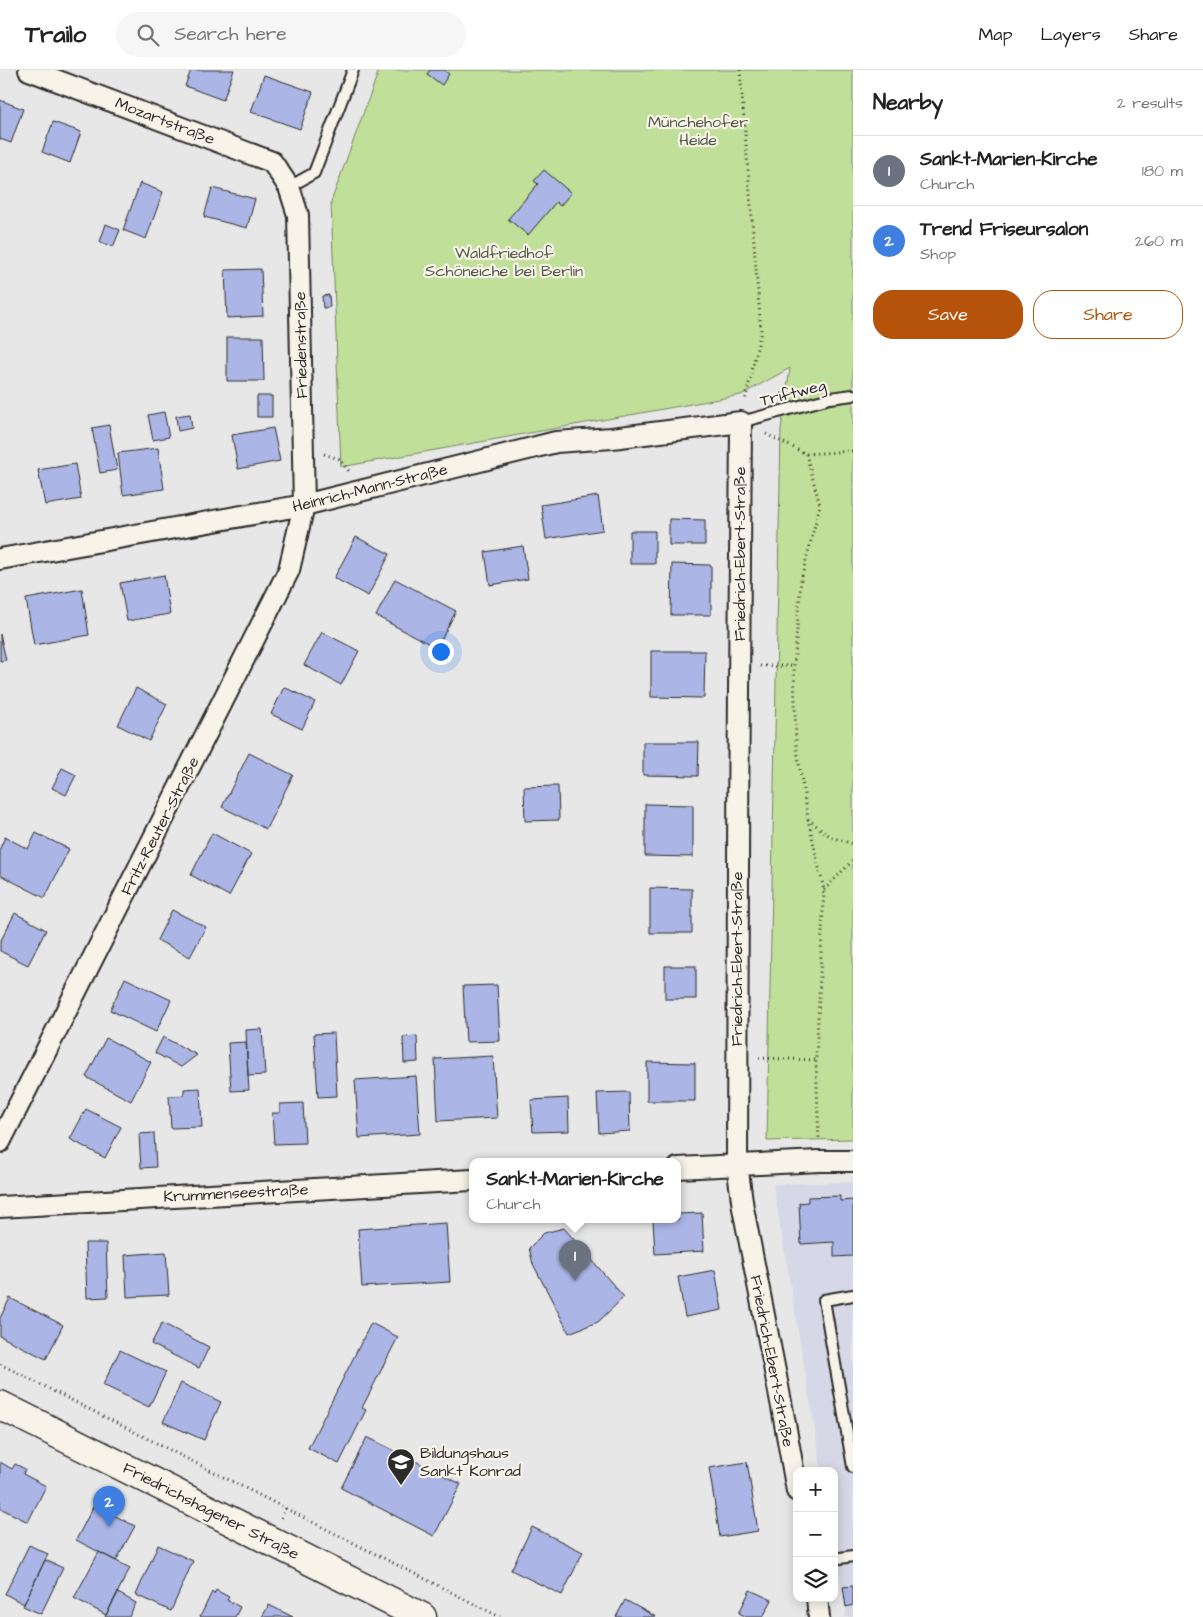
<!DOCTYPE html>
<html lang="en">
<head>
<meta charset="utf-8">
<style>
  body { margin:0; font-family:"Architects Daughter",sans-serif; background:#f6f6f6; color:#222 }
  .controls { position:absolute; right:15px; bottom:15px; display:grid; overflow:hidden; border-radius:10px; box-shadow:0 2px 12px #0003 }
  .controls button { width:45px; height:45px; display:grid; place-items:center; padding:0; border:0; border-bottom:1px solid #e0e0e0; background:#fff; color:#222; font:25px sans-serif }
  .you { position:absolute; left:440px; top:581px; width:18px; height:18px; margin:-12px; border:4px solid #fff; border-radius:50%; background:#1a73e8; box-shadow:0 0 0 8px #1a73e833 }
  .badge { display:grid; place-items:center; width:32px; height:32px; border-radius:50%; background:#b45309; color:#fff; font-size:16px; font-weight:700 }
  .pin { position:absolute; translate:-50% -41px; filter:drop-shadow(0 1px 2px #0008) }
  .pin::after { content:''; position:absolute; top:26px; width:18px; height:15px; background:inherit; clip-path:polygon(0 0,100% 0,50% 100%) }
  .popup { position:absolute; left:469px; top:1088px; width:212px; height:65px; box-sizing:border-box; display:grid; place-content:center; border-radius:10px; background:#fff; filter:drop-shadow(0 1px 4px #0005); font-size:16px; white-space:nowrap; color:#767676 }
  .popup b { font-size:19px; color:#222 }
  .popup::after { content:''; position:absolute; left:50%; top:100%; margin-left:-10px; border:10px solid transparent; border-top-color:#fff }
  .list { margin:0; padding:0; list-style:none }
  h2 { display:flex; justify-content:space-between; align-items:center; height:65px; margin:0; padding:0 20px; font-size:21px }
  h2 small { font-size:16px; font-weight:400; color:#767676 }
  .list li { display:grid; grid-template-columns:32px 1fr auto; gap:15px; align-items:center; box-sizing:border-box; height:70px; padding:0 20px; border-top:1px solid #e0e0e0 }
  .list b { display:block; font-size:19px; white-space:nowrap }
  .list p { margin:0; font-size:16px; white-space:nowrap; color:#767676 }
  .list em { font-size:16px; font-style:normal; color:#767676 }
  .actions { display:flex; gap:10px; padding:15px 20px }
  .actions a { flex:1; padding:11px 0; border:1px solid #b45309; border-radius:20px; text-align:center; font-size:18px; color:#b45309 }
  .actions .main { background:#b45309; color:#fff }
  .icon { flex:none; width:28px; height:28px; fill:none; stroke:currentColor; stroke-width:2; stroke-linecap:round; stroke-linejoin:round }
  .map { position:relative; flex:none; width:853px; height:1547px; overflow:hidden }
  header { display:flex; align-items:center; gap:30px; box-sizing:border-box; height:70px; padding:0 25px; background:#fff; border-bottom:1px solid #e0e0e0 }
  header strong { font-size:24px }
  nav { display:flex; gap:28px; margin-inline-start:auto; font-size:18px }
  .search { width:350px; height:45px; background:#f6f6f6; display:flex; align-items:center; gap:12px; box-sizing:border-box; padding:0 18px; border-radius:28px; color:#767676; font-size:19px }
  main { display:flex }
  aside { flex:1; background:#fff }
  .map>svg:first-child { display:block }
  .built { fill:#d6d8e7 }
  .green { fill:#c0df98; stroke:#768562 }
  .building { fill:#abb6e6; stroke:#2b2b2b }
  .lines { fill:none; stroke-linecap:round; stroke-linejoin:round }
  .lane-casing { stroke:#2b2b2b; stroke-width:14 }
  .street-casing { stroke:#2b2b2b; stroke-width:24 }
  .secondary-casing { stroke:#2b2b2b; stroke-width:31 }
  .path { stroke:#2b2b2b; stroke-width:3; stroke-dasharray:1 4; stroke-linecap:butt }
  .lane { stroke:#f7f3e8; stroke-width:10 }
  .street { stroke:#f7f3e8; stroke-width:20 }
  .secondary { stroke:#f7f3e8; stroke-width:28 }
  .labels { text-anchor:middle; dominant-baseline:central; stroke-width:4.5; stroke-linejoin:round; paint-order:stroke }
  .street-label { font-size:16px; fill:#2b2b2b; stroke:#f7f3e8 }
  .park-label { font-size:16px; fill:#505846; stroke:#f7f3e8 }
  .poi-label { font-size:16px; fill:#2b2b2b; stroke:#f7f3e8; text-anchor:start }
</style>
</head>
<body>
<header>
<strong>Trailo</strong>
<div class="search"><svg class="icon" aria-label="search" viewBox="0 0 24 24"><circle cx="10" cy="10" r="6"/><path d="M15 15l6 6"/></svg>Search here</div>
<nav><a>Map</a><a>Layers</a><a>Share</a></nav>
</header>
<main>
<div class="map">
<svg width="853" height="1547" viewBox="0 0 853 1547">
  <rect width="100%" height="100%" fill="#e8e7e8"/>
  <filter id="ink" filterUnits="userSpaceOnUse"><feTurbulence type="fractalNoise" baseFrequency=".02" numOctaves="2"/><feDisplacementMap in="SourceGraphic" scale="10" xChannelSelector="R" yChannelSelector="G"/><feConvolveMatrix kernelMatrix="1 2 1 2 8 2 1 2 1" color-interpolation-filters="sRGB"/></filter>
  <g filter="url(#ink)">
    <path class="built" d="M 853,1112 L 853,1547 L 845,1547 L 846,1542 L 834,1474 L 834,1401 L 822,1401 L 773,1114 Z"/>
    <path class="green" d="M 379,0 L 853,0 L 853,1069 L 767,1071 L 781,359 L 790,298 L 741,325 L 341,397 L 331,132 Z"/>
    <path class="building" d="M 191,0 L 234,0 L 223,30 L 185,16 Z
      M 430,0 L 446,0 L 445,1 L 449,4 L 442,15 L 427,4 Z
      M 264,5 L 313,22 L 300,59 L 251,42 Z
      M 0,30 L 23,39 L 11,73 L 0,69 Z
      M 53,52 L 81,62 L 70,93 L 42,82 Z
      M 544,100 L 571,123 L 560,136 L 556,132 L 528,165 L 508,149 L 538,114 L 534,111 Z
      M 140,113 L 163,122 L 146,169 L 123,160 Z
      M 212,118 L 255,129 L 247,158 L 204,147 Z
      M 106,154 L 120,160 L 113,177 L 100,172 Z
      M 261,199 L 263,246 L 227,248 L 225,200 Z
      M 329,225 L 330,237 L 323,238 L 322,226 Z
      M 227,267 L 263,267 L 264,311 L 227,311 Z
      M 257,326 L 272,326 L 272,347 L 257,347 Z
      M 164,342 L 169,367 L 153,370 L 148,345 Z
      M 190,344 L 192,358 L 178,361 L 176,346 Z
      M 109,355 L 117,400 L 100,403 L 92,358 Z
      M 273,358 L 280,391 L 238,399 L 232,365 Z
      M 158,378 L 164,419 L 123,425 L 118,383 Z
      M 75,394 L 81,429 L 45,435 L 38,400 Z
      M 598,426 L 603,460 L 546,469 L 541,435 Z
      M 669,449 L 705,450 L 705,475 L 669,475 Z
      M 630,461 L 655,461 L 655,494 L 630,494 Z
      M 356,467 L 390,484 L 368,526 L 334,508 Z
      M 523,476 L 528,509 L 490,515 L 485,482 Z
      M 672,494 L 711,495 L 711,545 L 671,545 Z
      M 164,505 L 170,544 L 127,551 L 120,513 Z
      M 395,509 L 456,541 L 437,578 L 376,546 Z
      M 82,519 L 89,565 L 34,575 L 26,529 Z
      M 322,562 L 359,581 L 341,615 L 304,595 Z
      M 0,564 L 6,590 L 0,591 Z
      M 651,581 L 705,581 L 704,628 L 651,627 Z
      M 284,617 L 315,632 L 302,659 L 271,644 Z
      M 136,618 L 167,634 L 149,671 L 118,655 Z
      M 643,672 L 699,672 L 698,706 L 643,705 Z
      M 249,683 L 293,705 L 266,759 L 222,737 Z
      M 62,698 L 76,705 L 66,725 L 52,718 Z
      M 558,716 L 559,750 L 525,751 L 524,717 Z
      M 645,734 L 693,735 L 693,787 L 645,786 Z
      M 36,763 L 69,779 L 45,828 L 0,805 L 0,778 L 5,767 L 28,779 Z
      M 212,763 L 251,784 L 229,826 L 191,805 Z
      M 650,818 L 692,819 L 692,863 L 650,863 Z
      M 172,840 L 206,857 L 190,887 L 157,870 Z
      M 15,843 L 46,860 L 28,895 L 0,881 L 0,872 Z
      M 665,896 L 696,896 L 696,929 L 665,929 Z
      M 125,908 L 171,930 L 156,962 L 110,940 Z
      M 497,915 L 500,971 L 466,972 L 463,916 Z
      M 262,959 L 265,1005 L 248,1006 L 246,960 Z
      M 334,963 L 337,1026 L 318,1027 L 314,964 Z
      M 417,966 L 418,992 L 404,993 L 403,967 Z
      M 163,967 L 197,985 L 181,997 L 155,983 Z
      M 106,968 L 151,992 L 131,1031 L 86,1007 Z
      M 246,972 L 249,1020 L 231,1021 L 228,973 Z
      M 493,986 L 497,1048 L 438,1051 L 435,989 Z
      M 647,992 L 695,993 L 695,1031 L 647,1031 Z
      M 416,1006 L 420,1064 L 359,1068 L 355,1010 Z
      M 200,1018 L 202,1057 L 171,1058 L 169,1026 L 184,1025 L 184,1019 Z
      M 629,1022 L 630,1061 L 599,1063 L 597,1023 Z
      M 568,1028 L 569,1061 L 533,1062 L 531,1030 Z
      M 303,1033 L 305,1073 L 274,1074 L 272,1043 L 280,1043 L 280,1034 Z
      M 86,1039 L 121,1057 L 105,1088 L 70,1069 Z
      M 154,1063 L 156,1097 L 141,1098 L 139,1064 Z
      M 840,1126 L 840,1131 L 853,1130 L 853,1186 L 834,1187 L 834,1172 L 801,1174 L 799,1133 L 808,1132 L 808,1127 Z
      M 702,1143 L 704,1181 L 655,1184 L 653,1150 L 678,1150 L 678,1144 Z
      M 446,1153 L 450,1212 L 362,1217 L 358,1159 Z
      M 564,1158 L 624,1227 L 598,1252 L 569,1263 L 533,1194 L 529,1178 L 544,1163 Z
      M 85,1173 L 106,1173 L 108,1227 L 87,1228 Z
      M 166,1182 L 169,1225 L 127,1227 L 125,1185 Z
      M 715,1200 L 722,1240 L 685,1247 L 678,1207 Z
      M 10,1228 L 63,1255 L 46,1289 L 0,1266 L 0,1248 Z
      M 162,1253 L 209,1277 L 199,1298 L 151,1274 Z
      M 371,1253 L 398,1267 L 362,1338 L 366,1340 L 339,1394 L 308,1378 Z
      M 120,1280 L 166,1302 L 149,1337 L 103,1315 Z
      M 181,1313 L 221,1332 L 204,1370 L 163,1352 Z
      M 367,1367 L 461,1414 L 434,1466 L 341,1418 Z
      M 0,1392 L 12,1399 L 15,1394 L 25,1399 L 23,1404 L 46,1416 L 28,1452 L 0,1438 Z
      M 747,1392 L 758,1461 L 720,1467 L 709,1398 Z
      M 94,1435 L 135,1456 L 116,1491 L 76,1470 Z
      M 532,1457 L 583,1482 L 562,1525 L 511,1500 Z
      M 29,1475 L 48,1484 L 24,1534 L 5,1524 Z
      M 158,1475 L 193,1491 L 171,1541 L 136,1525 Z
      M 99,1482 L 130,1498 L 106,1545 L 74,1528 Z
      M 45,1490 L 63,1498 L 41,1544 L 23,1536 Z
      M 853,1516 L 853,1535 L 846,1537 L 843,1517 Z
      M 216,1520 L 229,1527 L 227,1530 L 240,1537 L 235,1547 L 200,1547 L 212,1522 L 214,1524 Z
      M 750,1520 L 772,1530 L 763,1547 L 747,1547 L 739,1543 Z
      M 118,1523 L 136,1533 L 129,1547 L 105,1547 Z
      M 625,1530 L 656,1547 L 616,1547 Z
      M 269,1535 L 293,1547 L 262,1547 Z"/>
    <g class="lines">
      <g class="lane-casing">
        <path id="lane" d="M 289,117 L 314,103 L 353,0
          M 741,352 L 830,328 L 853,325
          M 853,1225 L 824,1230 L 853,1397
          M 834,1489 L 853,1486"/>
      </g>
      <g class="street-casing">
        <path id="street" d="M 0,489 L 304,435 L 556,372 L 612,368 L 741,352 C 740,599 736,847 737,1094 L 743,1138 L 782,1337 L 797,1421
          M 0,1072 L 289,500 L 304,435 L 298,145 L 289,117 L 272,92 L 29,0
          M 678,1098 L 819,1091 L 853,1091
          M 0,1137 L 472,1110
          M 817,1528 L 819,1547"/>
      </g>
      <g class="secondary-casing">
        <path id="secondary" d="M 0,1335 L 422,1547"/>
      </g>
      <path class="path" d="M 740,0 L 761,261 L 745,331
        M 766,364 L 806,384 L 853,381
        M 324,384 L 339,389 L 349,401
        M 806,384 L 820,435 L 801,510 L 794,596 L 796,674 L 808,749 L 824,820 L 816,990 L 819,1070
        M 760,596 L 794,596
        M 808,749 L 831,767 L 853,774
        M 824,820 L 853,790
        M 759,988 L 816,990
        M 0,1294 L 500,1547
        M 281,1448 L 287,1435"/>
      <use href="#lane" class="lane"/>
      <use href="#street" class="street"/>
      <use href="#secondary" class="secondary"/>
    </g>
  </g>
  <defs>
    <g id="university-pin" transform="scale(1.4375)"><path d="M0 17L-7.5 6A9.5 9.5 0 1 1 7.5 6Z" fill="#2b2b2b" stroke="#f7f3e8"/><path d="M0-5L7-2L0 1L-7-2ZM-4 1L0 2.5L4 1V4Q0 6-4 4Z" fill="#fff"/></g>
  </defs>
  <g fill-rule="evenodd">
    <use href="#university-pin" x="401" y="1392"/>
  </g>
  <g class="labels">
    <g class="street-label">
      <text transform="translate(165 51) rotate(21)">Mozartstraße</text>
      <text transform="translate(301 275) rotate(-91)">Friedenstraße</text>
      <text transform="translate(793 323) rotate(-14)">Triftweg</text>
      <text transform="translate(370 418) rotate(-14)">Heinrich-Mann-Straße</text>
      <text transform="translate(740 484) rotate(-90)">Friedrich-Ebert-Straße</text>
      <text transform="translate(160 756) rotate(-63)">Fritz-Reuter-Straße</text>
      <text transform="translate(737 889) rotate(-90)">Friedrich-Ebert-Straße</text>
      <text transform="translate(236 1123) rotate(-3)">Krummenseestraße</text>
      <text transform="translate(772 1291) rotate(79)">Friedrich-Ebert-Straße</text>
      <text transform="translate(211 1441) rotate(27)">Friedrichshagener Straße</text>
    </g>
    <g class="park-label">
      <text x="698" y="52">Münchehofer<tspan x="698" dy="18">Heide</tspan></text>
      <text x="504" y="183">Waldfriedhof<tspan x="504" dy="18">Schöneiche bei Berlin</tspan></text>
    </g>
    <g class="poi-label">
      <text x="420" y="1383">Bildungshaus<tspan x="420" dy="18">Sankt Konrad</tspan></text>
    </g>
  </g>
</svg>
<div class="controls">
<button>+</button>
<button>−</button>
<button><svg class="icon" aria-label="layers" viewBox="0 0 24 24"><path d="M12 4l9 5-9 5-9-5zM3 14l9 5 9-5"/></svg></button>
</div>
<div class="you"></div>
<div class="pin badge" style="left:575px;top:1211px;background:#6b7280">1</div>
<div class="popup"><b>Sankt-Marien-Kirche</b>Church</div>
<div class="pin badge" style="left:109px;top:1457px;background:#3f7fe0">2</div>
</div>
<aside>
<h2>Nearby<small>2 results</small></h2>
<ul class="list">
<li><span class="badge" style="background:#6b7280">1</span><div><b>Sankt-Marien-Kirche</b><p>Church</p></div><em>180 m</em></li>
<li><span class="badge" style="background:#3f7fe0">2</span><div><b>Trend Friseursalon</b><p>Shop</p></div><em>260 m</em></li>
</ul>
<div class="actions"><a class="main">Save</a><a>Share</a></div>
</aside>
</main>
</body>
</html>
